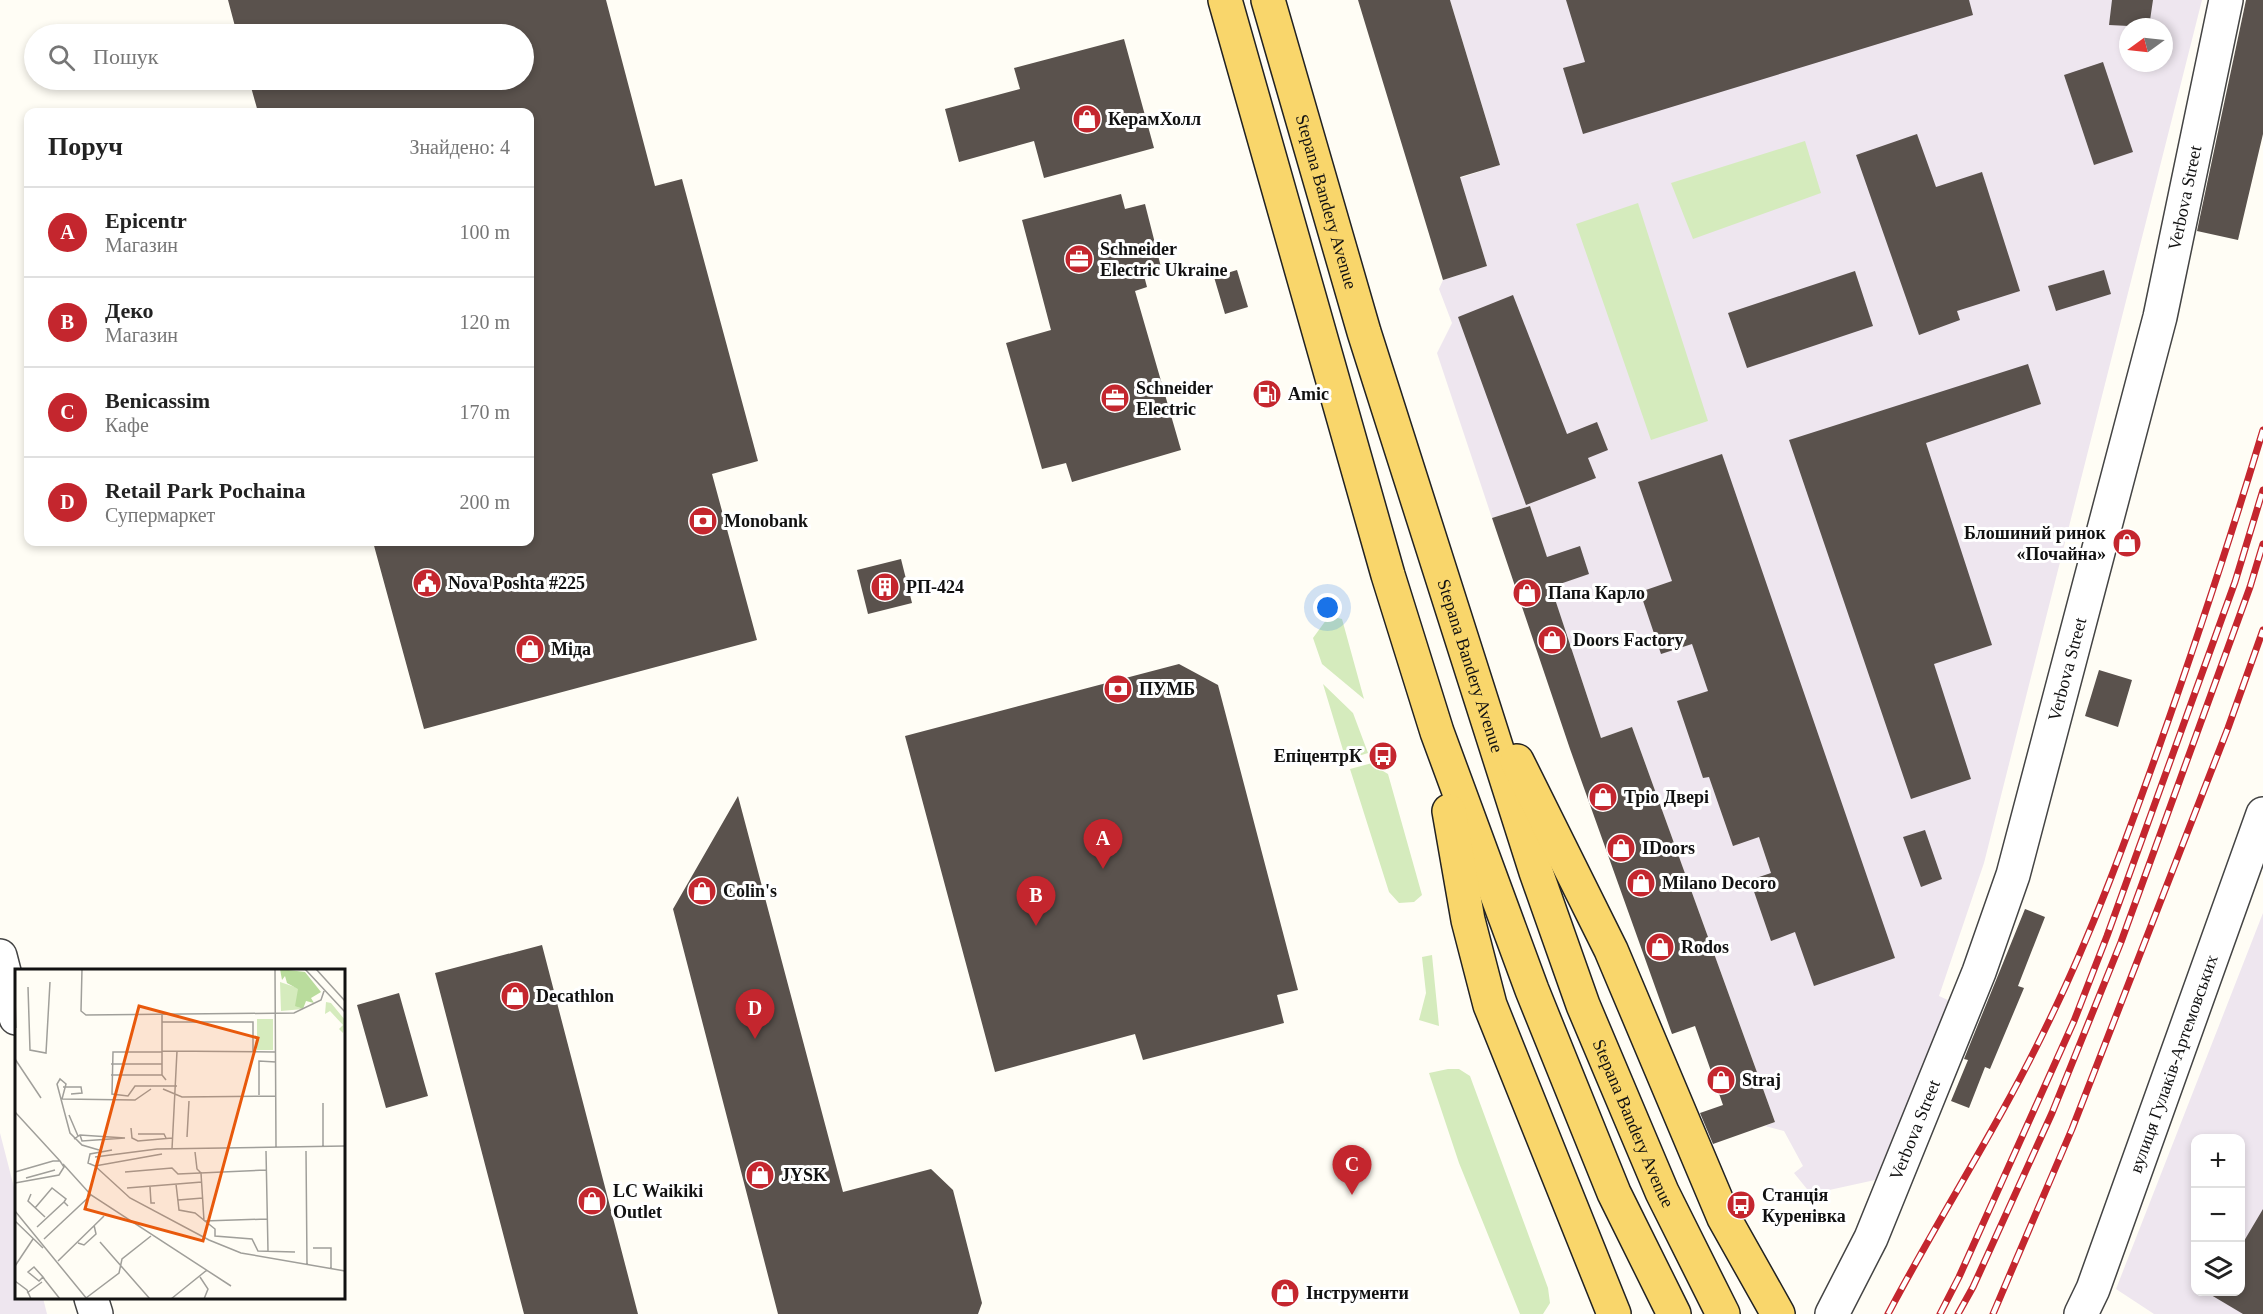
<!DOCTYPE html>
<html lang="uk">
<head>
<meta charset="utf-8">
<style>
  body { margin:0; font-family:Georgia,serif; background:#f6f6f6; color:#222 }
  .controls { position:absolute; right:18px; bottom:18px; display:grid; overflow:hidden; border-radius:12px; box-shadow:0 3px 9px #0003 }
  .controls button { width:54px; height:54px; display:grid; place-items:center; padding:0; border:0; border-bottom:2px solid #e0e0e0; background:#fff; color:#222; font:30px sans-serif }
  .compass { position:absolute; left:2119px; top:18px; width:54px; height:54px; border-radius:50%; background:#fff; box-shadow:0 3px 9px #0003; rotate:255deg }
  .you { position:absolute; left:1328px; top:608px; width:21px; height:21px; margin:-15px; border:4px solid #fff; border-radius:50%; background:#1a73e8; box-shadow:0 0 0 9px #1a73e833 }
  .badge { display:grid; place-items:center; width:39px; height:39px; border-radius:50%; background:#c4262e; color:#fff; font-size:20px; font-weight:700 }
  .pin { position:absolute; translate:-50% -50px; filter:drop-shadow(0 2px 3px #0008) }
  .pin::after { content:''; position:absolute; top:32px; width:21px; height:18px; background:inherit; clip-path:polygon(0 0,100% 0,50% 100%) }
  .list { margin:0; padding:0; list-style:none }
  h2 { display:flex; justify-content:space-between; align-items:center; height:78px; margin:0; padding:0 24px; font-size:26px }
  h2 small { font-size:20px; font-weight:400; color:#767676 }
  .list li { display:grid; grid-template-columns:39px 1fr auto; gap:18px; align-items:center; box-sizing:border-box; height:90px; padding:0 24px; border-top:2px solid #e0e0e0 }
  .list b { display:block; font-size:22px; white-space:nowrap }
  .list p { margin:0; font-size:20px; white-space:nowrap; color:#767676 }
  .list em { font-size:20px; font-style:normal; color:#767676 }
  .icon { flex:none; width:33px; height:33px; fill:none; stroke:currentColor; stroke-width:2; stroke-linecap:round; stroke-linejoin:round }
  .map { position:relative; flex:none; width:2263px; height:1314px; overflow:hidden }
  .search { position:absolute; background:#fff; box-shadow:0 3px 9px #0003; left:24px; top:24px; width:510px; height:66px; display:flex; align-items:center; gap:15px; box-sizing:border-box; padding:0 21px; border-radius:33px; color:#767676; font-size:22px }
  .panel { position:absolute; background:#fff; box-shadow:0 3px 9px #0003; left:24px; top:108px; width:510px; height:438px; border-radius:12px }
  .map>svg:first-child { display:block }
  .industrial { fill:#eee6ef; fill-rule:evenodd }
  .green { fill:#d5ebbd }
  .building { fill:#5a524d }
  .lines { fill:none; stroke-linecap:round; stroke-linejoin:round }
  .minor-casing { stroke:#444; stroke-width:36 }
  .major-casing { stroke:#222; stroke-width:36 }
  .minor { stroke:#fff; stroke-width:33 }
  .major { stroke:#f9d66b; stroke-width:33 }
  .rail-casing { stroke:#c4262e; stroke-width:7 }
  .rail { stroke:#fff; stroke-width:4.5; stroke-dasharray:14; stroke-linecap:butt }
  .labels { text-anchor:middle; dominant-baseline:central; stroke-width:6; stroke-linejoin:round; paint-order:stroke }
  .poi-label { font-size:18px; font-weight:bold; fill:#111; stroke:#fff; text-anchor:start }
  .street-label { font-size:18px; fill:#111; stroke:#fff }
  .inset-road { fill:none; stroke:#a09f9a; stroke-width:1.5 }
  .view { fill:#e8590c; fill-opacity:0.15; stroke:#e8590c; stroke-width:3 }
  .inset-edge { fill:none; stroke:#111; stroke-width:3 }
</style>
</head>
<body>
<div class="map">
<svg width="2263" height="1314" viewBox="0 0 2263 1314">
  <rect width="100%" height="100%" fill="#fffdf5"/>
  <path class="industrial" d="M 1450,0 L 2202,0 L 1984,863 L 1939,996 L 1950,1001 L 1875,1180 L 1811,1194 L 1794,1173 L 1803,1166 L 1784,1131 L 1765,1126 L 1775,1122 L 1632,727 L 1601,738 L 1551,587 L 1547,557 L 1530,506 L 1492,518 L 1437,353 L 1452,323 L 1439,289 L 1443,280 L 1487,266 L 1460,178 L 1500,165 ZM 2128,27 L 2164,27 L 2164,63 L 2128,63 Z
    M 2263,913 L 2263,1314 L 2154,1314 L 2116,1289 ZM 2196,1138 L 2240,1138 L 2240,1292 L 2196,1292 Z
    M 0,1133 L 16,1195 L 16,1298 L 43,1298 L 47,1314 L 0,1314 Z"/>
  <path class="green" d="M 1805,141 L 1821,193 L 1693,239 L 1671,183 Z
    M 1638,203 L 1708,421 L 1651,440 L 1576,224 Z
    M 1329,616 L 1342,619 L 1364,699 L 1322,664 L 1313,638 Z
    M 1323,684 L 1353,713 L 1368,753 L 1346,760 Z
    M 1376,762 L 1378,768 L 1388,774 L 1422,895 L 1414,902 L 1399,903 L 1389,892 L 1350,769 Z
    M 1432,955 L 1439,1026 L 1419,1020 L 1426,993 L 1422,957 Z
    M 1448,1069 L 1459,1069 L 1470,1076 L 1548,1288 L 1550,1303 L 1543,1314 L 1520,1314 L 1459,1163 L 1429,1073 Z"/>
  <path class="building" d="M 228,0 L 606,0 L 655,186 L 682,179 L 758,461 L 712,474 L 757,640 L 424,729 L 373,542 L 530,542 L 530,112 L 258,112 L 249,80 L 524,80 L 524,34 L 237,34 Z
    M 1358,0 L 1450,0 L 1500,165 L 1460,177 L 1487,266 L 1443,280 Z
    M 1566,0 L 1969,0 L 1973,15 L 1583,134 L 1563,68 L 1585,62 Z
    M 2112,0 L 2153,0 L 2149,27 L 2109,25 Z
    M 2246,0 L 2263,0 L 2263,134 L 2238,240 L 2197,231 Z
    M 1124,39 L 1154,148 L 1044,178 L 1034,141 L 959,162 L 945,109 L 1020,89 L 1014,68 Z
    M 2103,62 L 2133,152 L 2094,165 L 2064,75 Z
    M 1917,134 L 1936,187 L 1982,172 L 2020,291 L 1957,311 L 1960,320 L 1919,335 L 1856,155 Z
    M 1121,194 L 1125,209 L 1145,204 L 1161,267 L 1143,272 L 1147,287 L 1135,291 L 1181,450 L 1072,482 L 1066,463 L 1042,469 L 1006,343 L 1051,330 L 1022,220 Z
    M 1237,270 L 1248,307 L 1225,314 L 1214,277 Z
    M 2104,270 L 2111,294 L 2056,311 L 2048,286 Z
    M 1855,271 L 1873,326 L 1747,368 L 1728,313 Z
    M 1513,295 L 1567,434 L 1597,422 L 1608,450 L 1588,458 L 1596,478 L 1526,505 L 1458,317 Z
    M 2028,364 L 2041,404 L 1926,443 L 1992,645 L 1934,664 L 1971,779 L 1911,799 L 1789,440 Z
    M 1722,454 L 1895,958 L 1814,986 L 1795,932 L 1771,941 L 1750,880 L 1771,873 L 1759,837 L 1733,846 L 1709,777 L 1703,778 L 1677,701 L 1708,691 L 1692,644 L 1661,654 L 1640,592 L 1672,581 L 1638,482 Z
    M 1530,506 L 1547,557 L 1580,546 L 1589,574 L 1551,587 L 1601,738 L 1632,727 L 1775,1122 L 1713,1144 L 1700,1113 L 1723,1105 L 1695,1026 L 1672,1034 L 1570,749 L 1492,518 Z
    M 901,559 L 912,603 L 868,614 L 857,570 Z
    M 1179,664 L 1218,685 L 1298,990 L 1277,995 L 1284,1023 L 1143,1060 L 1135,1034 L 995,1072 L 905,736 Z
    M 2099,670 L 2132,680 L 2118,727 L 2085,716 Z
    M 738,796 L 843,1192 L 931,1169 L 953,1190 L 982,1303 L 978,1314 L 778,1314 L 673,909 Z
    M 1925,830 L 1942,879 L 1921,887 L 1903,837 Z
    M 2025,909 L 2045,917 L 2018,986 L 2024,988 L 1990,1069 L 1985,1067 L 1969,1108 L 1951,1101 L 1968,1060 L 1964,1059 Z
    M 542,945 L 638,1314 L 524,1314 L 435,973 Z
    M 399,993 L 428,1096 L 386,1108 L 357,1005 Z
    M 2263,1209 L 2263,1314 L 2243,1314 L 2206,1292 L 2241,1292 L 2241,1246 Z"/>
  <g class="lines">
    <g class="minor-casing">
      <g id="minor">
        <path d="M 0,956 L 16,1018"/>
        <path d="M 91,1298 L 96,1314"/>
        <path id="s1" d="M 1832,1314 L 1871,1238 L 1979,972 L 2013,875 L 2160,317 L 2226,0"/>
        <path id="s2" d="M 2081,1314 L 2093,1289 L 2263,814"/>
      </g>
    </g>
    <g class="major-casing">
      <g id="major">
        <path d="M 1225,0 L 1388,575 L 1437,732 L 1532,990 L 1614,1193 L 1674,1314"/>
        <path id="s3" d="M 1268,0 L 1364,332 L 1536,872 L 1583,1005 L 1662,1192 L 1723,1314"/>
        <path d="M 1517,761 L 1611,950 L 1724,1218 L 1778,1314"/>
        <path d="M 1449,811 L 1468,920 L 1490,1005 L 1614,1314"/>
      </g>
    </g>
    <use href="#minor" class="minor"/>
    <use href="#major" class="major"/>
    <g class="rail-casing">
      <path id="rail" d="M 1888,1314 C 1940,1215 2001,1122 2049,1021 C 2092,933 2126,840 2159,747 C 2196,642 2231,537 2263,430
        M 1940,1314 L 1959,1277 L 2074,1021 L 2107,936 L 2235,582 L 2263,490
        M 1958,1314 L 1973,1287 L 2052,1113 L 2121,942 L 2250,587 L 2263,544
        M 1993,1314 L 2072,1129 L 2228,728 L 2263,630"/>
    </g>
    <use href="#rail" class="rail"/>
  </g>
  <defs>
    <g id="shop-disc" transform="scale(1.5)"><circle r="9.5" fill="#c4262e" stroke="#fff"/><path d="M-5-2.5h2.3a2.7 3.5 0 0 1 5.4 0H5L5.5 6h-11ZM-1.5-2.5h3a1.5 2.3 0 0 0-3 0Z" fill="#fff"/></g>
    <g id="office-disc" transform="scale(1.5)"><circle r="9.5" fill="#c4262e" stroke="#fff"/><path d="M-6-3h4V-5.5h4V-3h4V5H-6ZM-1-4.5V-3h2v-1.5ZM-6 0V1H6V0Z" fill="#fff"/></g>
    <g id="fuel-disc" transform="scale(1.5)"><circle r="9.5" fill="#c4262e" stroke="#fff"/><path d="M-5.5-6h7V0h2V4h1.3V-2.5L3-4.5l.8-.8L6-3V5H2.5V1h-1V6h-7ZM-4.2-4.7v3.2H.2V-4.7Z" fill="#fff"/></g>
    <g id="bank-disc" transform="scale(1.5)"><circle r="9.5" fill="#c4262e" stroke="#fff"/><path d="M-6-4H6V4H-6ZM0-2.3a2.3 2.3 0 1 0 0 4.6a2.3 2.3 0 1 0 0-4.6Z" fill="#fff"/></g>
    <g id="civic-disc" transform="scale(1.5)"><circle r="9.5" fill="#c4262e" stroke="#fff"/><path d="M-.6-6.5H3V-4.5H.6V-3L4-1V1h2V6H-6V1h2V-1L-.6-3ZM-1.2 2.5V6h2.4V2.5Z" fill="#fff"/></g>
    <g id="building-disc" transform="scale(1.5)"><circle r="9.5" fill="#c4262e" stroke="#fff"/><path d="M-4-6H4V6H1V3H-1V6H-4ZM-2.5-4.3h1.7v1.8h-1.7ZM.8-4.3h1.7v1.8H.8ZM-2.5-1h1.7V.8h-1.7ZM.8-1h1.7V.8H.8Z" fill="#fff"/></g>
    <g id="bus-disc" transform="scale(1.5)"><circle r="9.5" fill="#c4262e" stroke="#fff"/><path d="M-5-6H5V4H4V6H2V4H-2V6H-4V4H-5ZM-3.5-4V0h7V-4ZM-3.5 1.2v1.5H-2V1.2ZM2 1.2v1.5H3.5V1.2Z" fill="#fff"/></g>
  </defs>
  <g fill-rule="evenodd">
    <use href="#shop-disc" x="1087" y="119"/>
    <use href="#office-disc" x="1079" y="259"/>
    <use href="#fuel-disc" x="1267" y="394"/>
    <use href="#office-disc" x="1115" y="398"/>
    <use href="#bank-disc" x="703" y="521"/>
    <use href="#shop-disc" x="2127" y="543"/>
    <use href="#civic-disc" x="427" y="583"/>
    <use href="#building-disc" x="885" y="587"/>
    <use href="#shop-disc" x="1527" y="593"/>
    <use href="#shop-disc" x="1552" y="640"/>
    <use href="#shop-disc" x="530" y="649"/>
    <use href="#bank-disc" x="1118" y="689"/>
    <use href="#bus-disc" x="1383" y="756"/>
    <use href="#shop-disc" x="1603" y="797"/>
    <use href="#shop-disc" x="1621" y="848"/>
    <use href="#shop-disc" x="1641" y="883"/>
    <use href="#shop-disc" x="702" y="891"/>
    <use href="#shop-disc" x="1660" y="947"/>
    <use href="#shop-disc" x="515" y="996"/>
    <use href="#shop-disc" x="1721" y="1080"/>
    <use href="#shop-disc" x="760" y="1175"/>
    <use href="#shop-disc" x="592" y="1201"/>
    <use href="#bus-disc" x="1741" y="1205"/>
    <use href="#shop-disc" x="1285" y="1293"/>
  </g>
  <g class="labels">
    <g class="poi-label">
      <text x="1108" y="119">КерамХолл</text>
      <text x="1100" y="249">Schneider<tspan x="1100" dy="21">Electric Ukraine</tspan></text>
      <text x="1136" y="388">Schneider<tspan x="1136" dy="21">Electric</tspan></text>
      <text x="1288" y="394">Amic</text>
      <text x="724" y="521">Monobank</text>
      <text x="2106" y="533" text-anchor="end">Блошиний ринок<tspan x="2106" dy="21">«Почайна»</tspan></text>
      <text x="448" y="583">Nova Poshta #225</text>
      <text x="906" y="587">РП-424</text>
      <text x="1548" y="593">Папа Карло</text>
      <text x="1573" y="640">Doors Factory</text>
      <text x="551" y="649">Міда</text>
      <text x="1139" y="689">ПУМБ</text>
      <text x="1362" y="756" text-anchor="end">ЕпіцентрК</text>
      <text x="1624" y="797">Тріо Двері</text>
      <text x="1642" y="848">IDoors</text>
      <text x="1662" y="883">Milano Decoro</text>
      <text x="723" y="891">Colin's</text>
      <text x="1681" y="947">Rodos</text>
      <text x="536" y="996">Decathlon</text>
      <text x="1742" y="1080">Straj</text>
      <text x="781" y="1175">JYSK</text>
      <text x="613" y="1191">LC Waikiki<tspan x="613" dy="21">Outlet</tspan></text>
      <text x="1762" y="1195">Станція<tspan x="1762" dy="21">Куренівка</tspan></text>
      <text x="1306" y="1293">Інструменти</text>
    </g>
    <g class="street-label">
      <text stroke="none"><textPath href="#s1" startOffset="1174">Verbova Street</textPath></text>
      <text stroke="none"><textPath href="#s3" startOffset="210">Stepana Bandery Avenue</textPath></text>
      <text stroke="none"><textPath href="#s3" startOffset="696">Stepana Bandery Avenue</textPath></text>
      <text stroke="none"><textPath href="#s1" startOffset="688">Verbova Street</textPath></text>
      <text stroke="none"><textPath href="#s2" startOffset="267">вулиця Гулаків-Артемовських</textPath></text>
      <text stroke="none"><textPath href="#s3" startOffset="1182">Stepana Bandery Avenue</textPath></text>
      <text stroke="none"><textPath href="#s1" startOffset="202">Verbova Street</textPath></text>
    </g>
  </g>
  <g transform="translate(15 969)">
    <rect width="330" height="330" fill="#fffdf5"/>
    <path d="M 265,13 L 283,19 L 283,38 L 288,40 L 266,42 ZM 311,33 L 316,34 L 330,51 L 328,64 L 324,60 L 328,56 L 315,42 L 310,45 ZM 242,50 L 258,50 L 258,81 L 242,81 Z" fill="#d5ebbd"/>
    <path d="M 265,0 L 290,3 L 306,23 L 296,29 L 299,34 L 291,32 L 288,40 L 280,37 L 283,20 L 272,14 L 270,7 L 267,11 Z" fill="#b9dc9c"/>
    <path class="inset-road" d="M 67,0 L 66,42 L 71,46 L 279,44 L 306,31 L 309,22M 260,0 L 261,178M 290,0 L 330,43M 301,0 L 330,32M 13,18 L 15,81 L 31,84 L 35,13M 0,29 L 1,59M 147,46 L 147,106 L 151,111M 147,53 L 238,53 L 238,83M 147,82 L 261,83M 147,83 L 98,83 L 97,125 L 113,127 L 120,117 L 162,117M 0,90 L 26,129M 96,95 L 147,95M 96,106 L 147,106M 48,118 L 66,118 L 67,124 L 56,125M 148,120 L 167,128 L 261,127M 244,126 L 244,92 L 261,93M 47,130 L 51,115 L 45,110 L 42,115 L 55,164 L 67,176 L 84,181M 47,130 L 120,131 L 136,120M 308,134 L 308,177M 0,143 L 45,192M 54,146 L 63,167M 116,159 L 117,169 L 123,172 L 157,169M 123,165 L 149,165 L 151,169M 172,168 L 174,132M 59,170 L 65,166 L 110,169 L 67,172 L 65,166M 157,180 L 162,82M 97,181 L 75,185 L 73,194 L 80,197 L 147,185M 251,182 L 253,282M 291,182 L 292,296M 180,183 L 182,200 L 186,204M 80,188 L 142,180 L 330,177M 48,195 L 76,226 L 216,317M 80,197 L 115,229 L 194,271 L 226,284 L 330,302M 0,203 L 38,192 L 45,192 L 49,198 L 44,206 L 0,214M 110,203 L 157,199 L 163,205 L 251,201M 186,204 L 189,252M 11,209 L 40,201M 161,215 L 164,241 L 180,244 L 200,260 L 200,267 L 237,270 L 243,282 L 280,283M 135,218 L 136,234 L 140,234M 112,219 L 187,213M 16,225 L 13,232 L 30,248M 163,231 L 188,229M 20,239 L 37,219 L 51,230 L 49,233M 0,242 L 72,330M 0,252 L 28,279M 189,252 L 252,250M 22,258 L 49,233 L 53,237M 29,270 L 76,226M 85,273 L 135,330M 63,274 L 69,276 L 81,265 L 79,256M 298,279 L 316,279 L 316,300M 43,292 L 89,247M 0,297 L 18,270M 28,308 L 24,312 L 13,303 L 19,298 L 28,308 L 30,311 L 45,330M 185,308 L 193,320 L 189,330M 0,312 L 12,321 L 16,330M 12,324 L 27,313M 71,329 L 104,304 L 107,290 L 136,267M 156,330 L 192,301"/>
    <path class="view" d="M 124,37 L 243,69 L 188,272 L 70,240 Z"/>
    <rect width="330" height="330" class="inset-edge"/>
  </g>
</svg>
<div class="controls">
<button>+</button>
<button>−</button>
<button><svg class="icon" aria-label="layers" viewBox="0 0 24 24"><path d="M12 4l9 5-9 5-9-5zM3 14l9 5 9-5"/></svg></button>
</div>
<svg class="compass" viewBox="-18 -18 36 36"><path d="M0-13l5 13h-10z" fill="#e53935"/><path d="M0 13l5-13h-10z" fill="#767676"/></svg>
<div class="you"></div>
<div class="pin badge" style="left:1103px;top:869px">A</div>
<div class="pin badge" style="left:1036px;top:926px">B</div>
<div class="pin badge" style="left:1352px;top:1195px">C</div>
<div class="pin badge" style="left:755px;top:1039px">D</div>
<div class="search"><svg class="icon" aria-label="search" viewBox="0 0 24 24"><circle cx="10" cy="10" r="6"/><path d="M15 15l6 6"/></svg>Пошук</div>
<section class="panel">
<h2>Поруч<small>Знайдено: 4</small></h2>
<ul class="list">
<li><span class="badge">A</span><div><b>Epicentr</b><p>Магазин</p></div><em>100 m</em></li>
<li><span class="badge">B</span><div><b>Деко</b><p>Магазин</p></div><em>120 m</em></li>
<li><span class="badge">C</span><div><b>Benicassim</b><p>Кафе</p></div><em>170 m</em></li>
<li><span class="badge">D</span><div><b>Retail Park Pochaina</b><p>Супермаркет</p></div><em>200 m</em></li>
</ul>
</section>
</div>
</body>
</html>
